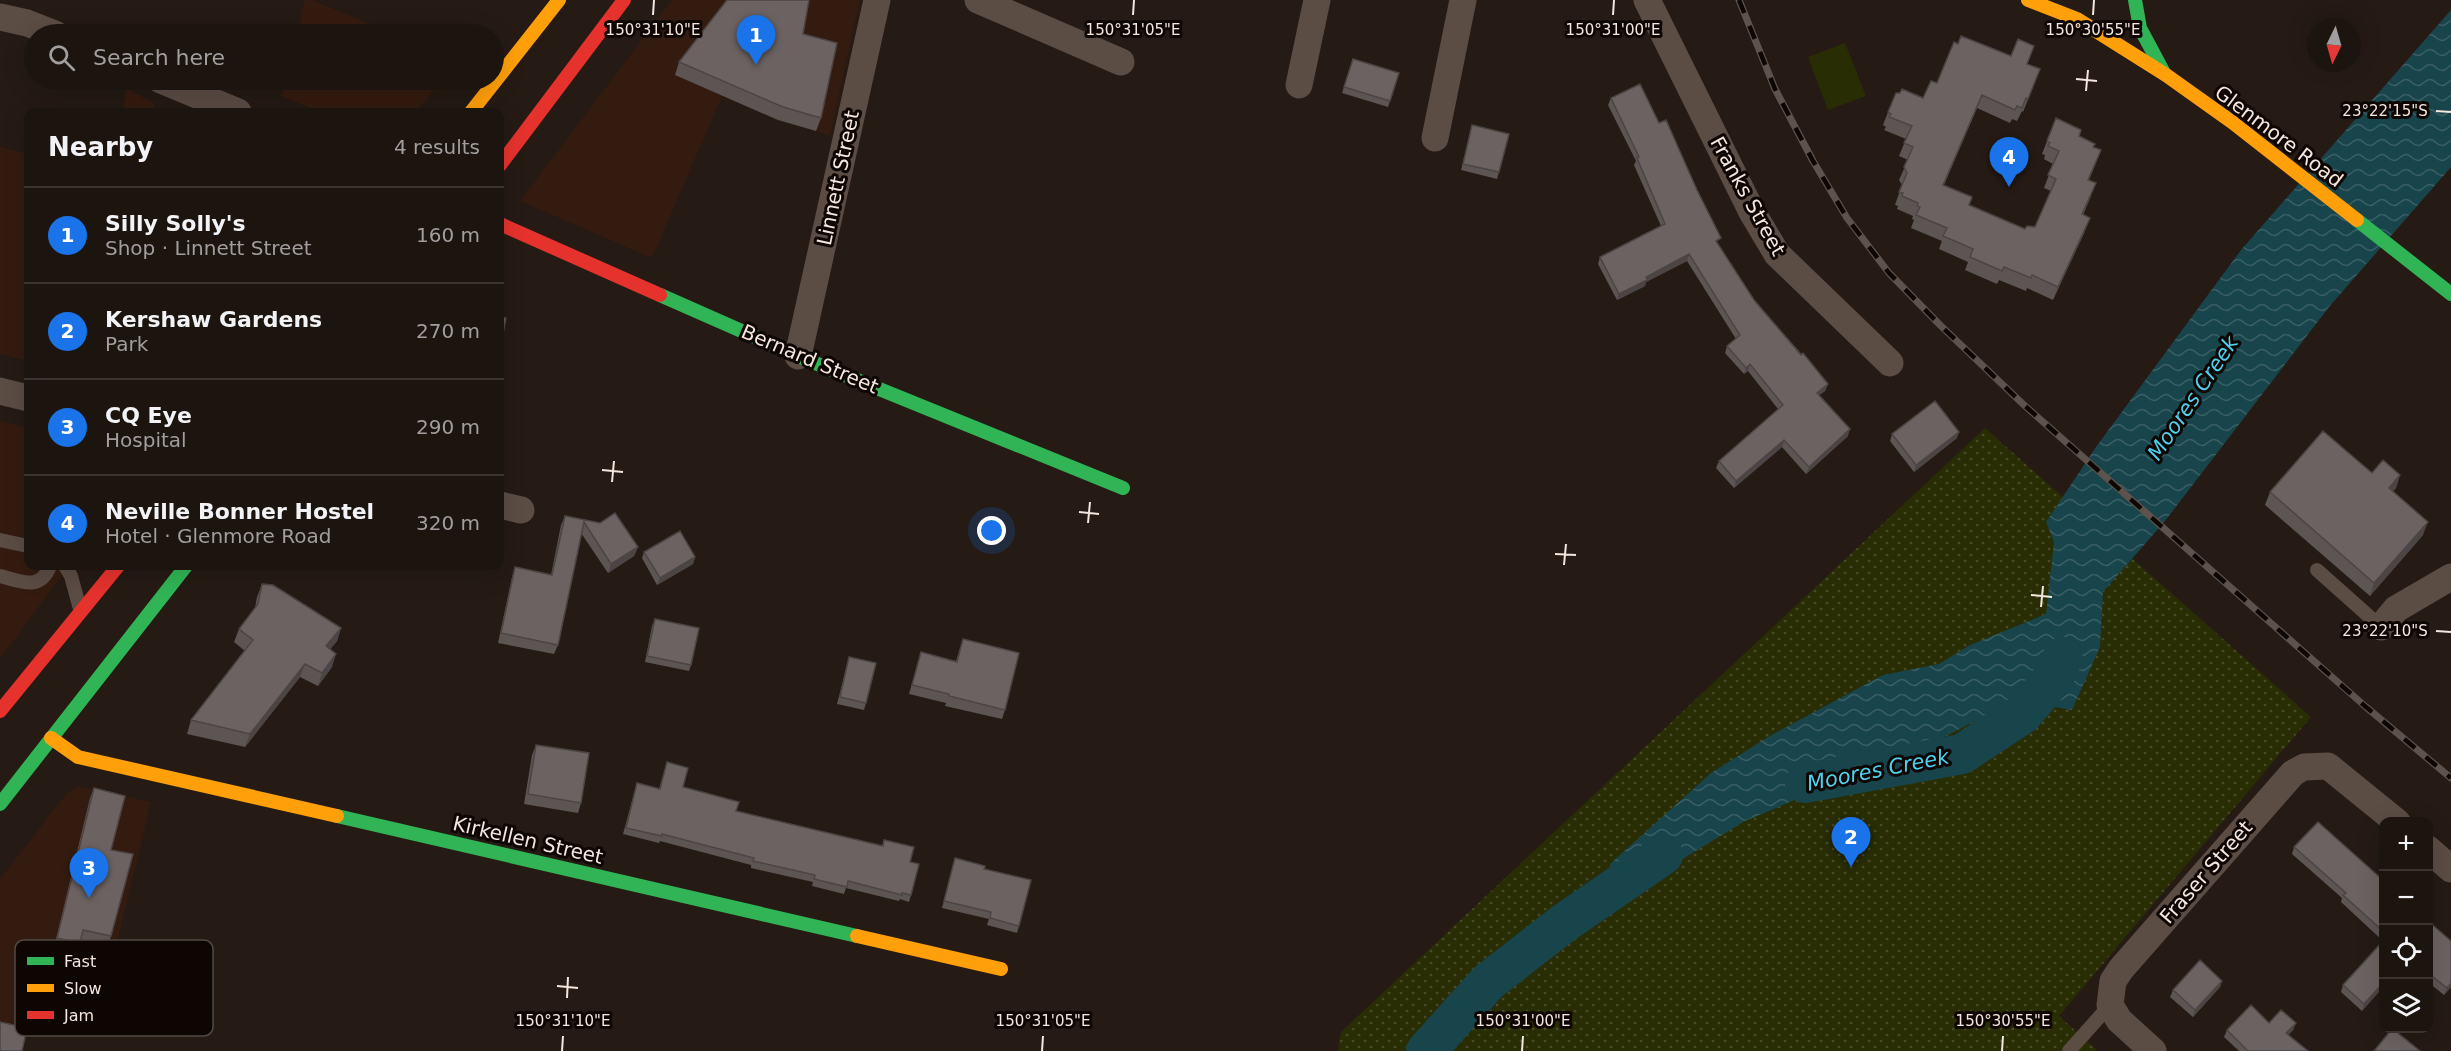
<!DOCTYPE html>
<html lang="en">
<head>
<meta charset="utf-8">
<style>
  body { margin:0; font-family:"DejaVu Sans",sans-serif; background:#251d18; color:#f1f3f6 }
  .controls { position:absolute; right:18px; bottom:18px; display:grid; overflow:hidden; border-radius:12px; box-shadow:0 6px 24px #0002 }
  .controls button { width:54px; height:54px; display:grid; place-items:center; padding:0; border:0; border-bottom:2px solid #3a332f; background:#1c140f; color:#f1f3f6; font:30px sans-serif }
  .compass { position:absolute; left:2307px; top:18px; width:54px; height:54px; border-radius:50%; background:#1c140f; box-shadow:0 6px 24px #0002; rotate:185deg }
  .you { position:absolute; left:992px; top:531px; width:21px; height:21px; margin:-15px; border:4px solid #fff; border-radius:50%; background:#1a73e8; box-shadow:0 0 0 9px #1a73e833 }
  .badge { display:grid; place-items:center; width:39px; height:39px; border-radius:50%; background:#1a73e8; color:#fff; font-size:20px; font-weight:700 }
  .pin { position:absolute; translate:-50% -50px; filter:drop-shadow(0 2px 3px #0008) }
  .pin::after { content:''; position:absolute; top:32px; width:21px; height:18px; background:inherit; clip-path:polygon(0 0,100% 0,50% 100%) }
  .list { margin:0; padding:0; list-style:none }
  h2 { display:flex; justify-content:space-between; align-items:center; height:78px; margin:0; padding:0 24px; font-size:26px }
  h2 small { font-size:20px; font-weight:400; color:#a09e9e }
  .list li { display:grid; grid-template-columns:39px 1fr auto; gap:18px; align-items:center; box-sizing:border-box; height:96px; padding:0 24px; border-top:2px solid #3a332f }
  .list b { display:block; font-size:22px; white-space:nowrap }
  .list p { margin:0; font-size:20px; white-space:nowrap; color:#a09e9e }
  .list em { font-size:20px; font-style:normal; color:#a09e9e }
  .icon { flex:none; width:33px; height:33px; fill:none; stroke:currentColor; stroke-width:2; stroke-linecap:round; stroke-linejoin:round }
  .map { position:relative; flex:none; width:2451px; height:1051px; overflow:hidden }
  .search { position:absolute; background:#1c140f; box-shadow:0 6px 24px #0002; left:24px; top:24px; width:480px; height:66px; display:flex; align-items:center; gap:15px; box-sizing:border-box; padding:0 21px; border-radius:33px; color:#a09e9e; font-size:22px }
  .panel { position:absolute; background:#1c140f; box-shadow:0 6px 24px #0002; left:24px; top:108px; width:480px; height:462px; border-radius:12px }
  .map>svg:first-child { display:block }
  .built { fill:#341b0f }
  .park { fill:url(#park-dots) }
  .pitch { fill:#282d04 }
  .water { fill:url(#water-waves) }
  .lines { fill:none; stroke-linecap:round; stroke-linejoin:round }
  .river { stroke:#18444c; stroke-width:40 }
  .lane { stroke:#5b4c44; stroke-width:14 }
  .street { stroke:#5b4c44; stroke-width:27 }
  .fast { stroke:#30b455; stroke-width:14 }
  .slow { stroke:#ff9f0a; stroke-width:14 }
  .jam { stroke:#e5322d; stroke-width:14 }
  .rail-casing { stroke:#5d524c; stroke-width:7 }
  .rail { stroke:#0e0603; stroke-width:4.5; stroke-dasharray:14; stroke-linecap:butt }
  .wall { fill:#5d5454 }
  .shaded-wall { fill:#4c4545 }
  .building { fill:#6c6262; stroke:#4c4545; stroke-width:1.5 }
  .ticks { fill:none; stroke:#f5e6de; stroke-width:2 }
  .labels { text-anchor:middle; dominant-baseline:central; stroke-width:6; stroke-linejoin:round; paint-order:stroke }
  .street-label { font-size:20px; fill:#f5e6de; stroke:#0e0603 }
  .water-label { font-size:21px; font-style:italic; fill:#4dd2ef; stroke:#0e0603 }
  .key { fill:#0e0603; stroke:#534945; stroke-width:1.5 }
  .key-label { font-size:16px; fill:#f5e6de }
  .ticks-label { font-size:15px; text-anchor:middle; fill:#f5e6de; stroke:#0e0603; stroke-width:6; stroke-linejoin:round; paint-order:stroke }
</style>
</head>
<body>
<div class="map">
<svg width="2451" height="1051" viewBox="0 0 2451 1051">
  <defs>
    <pattern id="park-dots" width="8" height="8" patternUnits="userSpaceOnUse" patternTransform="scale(1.5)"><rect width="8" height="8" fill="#282d04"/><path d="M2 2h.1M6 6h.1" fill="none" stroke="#484b28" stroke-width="1.8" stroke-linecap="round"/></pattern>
    <pattern id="water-waves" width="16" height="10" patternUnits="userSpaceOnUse" patternTransform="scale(1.5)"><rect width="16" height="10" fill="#18444c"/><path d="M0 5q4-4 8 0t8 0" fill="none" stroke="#3a5f65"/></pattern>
  </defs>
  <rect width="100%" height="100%" fill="#251a14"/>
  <path class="built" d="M 305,0 L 312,0 L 394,34 L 297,34 Z
    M 672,0 L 860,0 L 830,136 L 722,96 L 652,258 L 520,201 Z
    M 285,80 L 442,80 L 416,112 L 321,112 L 281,96 Z
    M 127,88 L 155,104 L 153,112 L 122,112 Z
    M 0,147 L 28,154 L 28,361 L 0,354 Z
    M 0,421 L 28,428 L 28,566 L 69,566 L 0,659 Z
    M 78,786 L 151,802 L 111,967 L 44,952 L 20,1051 L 0,1051 L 0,879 L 67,793 Z"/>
  <path class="park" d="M 1985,428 L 2311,717 L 2059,1016 L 2098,1051 L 1338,1051 L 1341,1032 Z"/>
  <path class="pitch" d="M 1845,43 L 1866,96 L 1828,110 L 1808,57 Z"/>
  <path class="water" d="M 2451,10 L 2451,167 L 2329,307 L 2165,521 L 2103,592 L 2100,647 L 2072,710 L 2017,700 L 1944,737 L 1745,821 L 1622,896 L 1610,864 L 1711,773 L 1768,737 L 1883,675 L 1939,664 L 1970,645 L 2046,614 L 2054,542 L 2046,522 L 2096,447 L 2241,250 Z"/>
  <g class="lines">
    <path class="river" d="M 1805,783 L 1962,754 L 2023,714 L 2054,677 L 2063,657
      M 1426,1051 L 1488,982 L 1564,923 L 1663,855"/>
    <path class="lane" d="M 0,540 L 28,546
      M 65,566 L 71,576 L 80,609
      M 2317,570 L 2381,627
      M 0,576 C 21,581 40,592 50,566
      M 2069,1051 L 2110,1005"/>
    <path class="street" d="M 978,0 L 1121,62
      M 1647,0 L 1752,212 L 1777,254 L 1890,363
      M 0,17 L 27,23 L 55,34
      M 161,80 L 238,112
      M 1299,85 L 1317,0
      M 1435,138 L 1463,0
      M 798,356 L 877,0
      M 0,391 L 28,398
      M 500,505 L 521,510
      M 2381,627 L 2396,609 L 2451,577
      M 2428,849 L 2451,869
      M 2153,1051 L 2119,1020 L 2110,1005 L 2113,981 L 2121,969 L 2293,773 L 2304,767 L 2328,766 L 2397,822"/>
    <path class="fast" d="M 2135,0 L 2140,28 L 2163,71
      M 2357,220 L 2451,294
      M 660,295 L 798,356 L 1123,488
      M 0,804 L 186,566
      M 337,816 L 857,936"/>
    <path class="slow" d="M 2028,0 L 2077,19 L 2166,75 L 2232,122 L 2357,220
      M 471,112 L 559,0
      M 51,738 L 78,757 L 337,816
      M 857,936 L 1001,969"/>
    <path class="jam" d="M 500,165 L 624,0
      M 500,224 L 660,295
      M 0,711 L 118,566"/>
    <g class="rail-casing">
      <path id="rail" d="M 1739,0 L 1775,89 L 1813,161 L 1847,218 L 1889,273 L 1940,325 L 2024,405 L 2366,707 L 2451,778"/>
    </g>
    <use href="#rail" class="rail"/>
  </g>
  <path class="wall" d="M 803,34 L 821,118 L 816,131 L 778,120 L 675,75 L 679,62 Z
    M 1353,59 L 1399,73 L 1388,107 L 1342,93 Z
    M 2027,64 L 2035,82 L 2023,112 L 2022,111 L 2017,121 L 2012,119 L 2010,123 L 1977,108 L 1944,185 L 1969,205 L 2025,229 L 2035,227 L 2051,191 L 2044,188 L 2053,164 L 2044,159 L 2045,155 L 2042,154 L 2047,141 L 2081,130 L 2079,136 L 2093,147 L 2096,163 L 2089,180 L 2091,196 L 2083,215 L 2085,231 L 2053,300 L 2027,288 L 2026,291 L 1999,280 L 1997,284 L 1965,270 L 1968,262 L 1939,249 L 1942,241 L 1911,228 L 1914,220 L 1912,219 L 1913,216 L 1897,209 L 1898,206 L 1895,205 L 1902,185 L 1899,180 L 1908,160 L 1899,156 L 1906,139 L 1884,130 L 1886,127 L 1883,125 L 1888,112 L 1923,98 L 1937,83 Z
    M 1611,98 L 1719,245 L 1754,300 L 1828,384 L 1825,391 L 1819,395 L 1848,436 L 1806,474 L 1782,447 L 1734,488 L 1716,468 L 1719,461 L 1778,409 L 1748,371 L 1744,374 L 1725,353 L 1727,346 L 1736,339 L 1687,261 L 1646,282 L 1645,286 L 1617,300 L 1598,264 L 1600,257 L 1661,226 L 1634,165 L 1636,161 L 1608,105 Z
    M 1472,125 L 1499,172 L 1497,179 L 1461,170 Z
    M 1892,434 L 1957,438 L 1914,472 L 1890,441 Z
    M 2372,473 L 2400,475 L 2396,488 L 2393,491 L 2423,535 L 2370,596 L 2265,505 L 2270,492 Z
    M 565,516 L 600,523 L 638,547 L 634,556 L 608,573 L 581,533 L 558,645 L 554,654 L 498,643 L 512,577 L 515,567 L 551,575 L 561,525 Z
    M 644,552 L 695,557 L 693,564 L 657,585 L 642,558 Z
    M 262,584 L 341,628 L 337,641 L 330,649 L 332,667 L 318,686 L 300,677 L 245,747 L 187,734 L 191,720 L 245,651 L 234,642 L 239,629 L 255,608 L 257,597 Z
    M 655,619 L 691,665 L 689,671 L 645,662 L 652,626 Z
    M 963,639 L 1005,710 L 1002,719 L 945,706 L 946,703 L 909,694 L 921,652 L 956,661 Z
    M 849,657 L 866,703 L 864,710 L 837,704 Z
    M 536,745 L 581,803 L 578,813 L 524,804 L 532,755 Z
    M 667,762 L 683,787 L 736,811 L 882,846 L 884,840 L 910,862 L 911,895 L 909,902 L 900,899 L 899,901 L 846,888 L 844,894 L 812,886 L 813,882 L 751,868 L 751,865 L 660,841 L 659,843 L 623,834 L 637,783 L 659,789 Z
    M 94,788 L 111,850 L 111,936 L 108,946 L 81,940 L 76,953 L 54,948 L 90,798 Z
    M 2294,847 L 2384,881 L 2384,986 L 2362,1011 L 2341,992 L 2343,985 L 2383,941 L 2341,902 L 2342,898 L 2292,854 Z
    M 955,858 L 984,869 L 1019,926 L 1017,933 L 987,925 L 989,919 L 942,908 Z
    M 2428,921 L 2451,941 L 2451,987 L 2444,995 L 2428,982 Z
    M 2222,981 L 2220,987 L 2193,1017 L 2170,997 L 2173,990 Z
    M 2269,1023 L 2296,1023 L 2293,1030 L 2288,1035 L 2308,1051 L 2239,1051 L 2224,1037 L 2227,1030 Z"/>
  <path class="shaded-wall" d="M 1982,95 L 1977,108 L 1938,198 L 1943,185 Z
    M 2090,218 L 2085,231 L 2053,300 L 2058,287 Z
    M 1689,254 L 1687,261 L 1646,282 L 1645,286 L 1617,300 L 1619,294 L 1646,277 Z
    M 1750,364 L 1748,371 L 1744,374 L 1746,368 Z
    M 1828,384 L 1825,391 L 1814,399 L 1817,393 Z
    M 1850,429 L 1848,436 L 1806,474 L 1809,467 Z
    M 1959,432 L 1957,438 L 1914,472 L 1916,465 Z
    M 1784,440 L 1782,447 L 1734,488 L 1736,481 Z
    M 2400,475 L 2396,488 L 2384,501 L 2389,488 Z
    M 2428,522 L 2423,535 L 2370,596 L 2374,583 Z
    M 638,547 L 634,556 L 608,573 L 611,564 Z
    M 695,557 L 693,564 L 657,585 L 660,578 Z
    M 341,628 L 337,641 L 322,659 L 326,646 Z
    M 336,654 L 332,667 L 318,686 L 322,673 Z
    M 305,664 L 300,677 L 245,747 L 250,734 Z
    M 2222,981 L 2220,987 L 2193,1017 L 2195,1010 Z
    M 2384,982 L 2384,986 L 2362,1011 L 2364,1004 Z
    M 2451,983 L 2451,987 L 2444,995 L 2447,988 Z
    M 2296,1023 L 2293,1030 L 2284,1040 L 2286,1033 Z"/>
  <path class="building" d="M 727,0 L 809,0 L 803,34 L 837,43 L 821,118 L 783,107 L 679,62 Z
    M 1961,36 L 2011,56 L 2018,39 L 2034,46 L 2027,64 L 2040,69 L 2028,99 L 2026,98 L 2022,108 L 2017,106 L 2015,110 L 1982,95 L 1943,185 L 1972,197 L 1969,205 L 2025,229 L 2027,226 L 2035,227 L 2056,179 L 2048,175 L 2059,151 L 2048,146 L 2050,143 L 2047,141 L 2056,118 L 2081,130 L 2079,136 L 2095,144 L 2093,147 L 2101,150 L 2088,180 L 2096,183 L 2082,214 L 2090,218 L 2058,287 L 2032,275 L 2031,278 L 2004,267 L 2002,271 L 1970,257 L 1973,249 L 1943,236 L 1947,228 L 1916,215 L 1920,207 L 1917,206 L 1918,203 L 1902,196 L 1903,193 L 1899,192 L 1907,173 L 1904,167 L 1913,147 L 1904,143 L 1912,126 L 1889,117 L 1891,114 L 1888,112 L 1896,93 L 1900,93 L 1902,89 L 1923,98 L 1931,81 L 1937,83 L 1954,42 L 1958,44 Z
    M 1353,59 L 1399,73 L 1390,101 L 1344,87 Z
    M 1640,84 L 1659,123 L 1666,120 L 1697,190 L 1721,238 L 1716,241 L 1754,300 L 1801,355 L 1803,353 L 1828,384 L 1817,393 L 1850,429 L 1809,467 L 1784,440 L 1736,481 L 1719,461 L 1783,405 L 1750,364 L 1746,368 L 1727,346 L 1740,335 L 1689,254 L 1646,277 L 1647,280 L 1619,294 L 1600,257 L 1665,224 L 1637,158 L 1639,157 L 1611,98 Z
    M 1472,125 L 1509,134 L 1499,172 L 1463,164 Z
    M 500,317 L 506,318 L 500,349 Z
    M 1935,401 L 1959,432 L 1916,465 L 1892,434 Z
    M 2323,431 L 2372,473 L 2383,460 L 2400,475 L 2389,488 L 2428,522 L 2374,583 L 2270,492 Z
    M 615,513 L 638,547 L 611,564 L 584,522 L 558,645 L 501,633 L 515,567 L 552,575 L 565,516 L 600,523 Z
    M 680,531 L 695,557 L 660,578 L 644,552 Z
    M 262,584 L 273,585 L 341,628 L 326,646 L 336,654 L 322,673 L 305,664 L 250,734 L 191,720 L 253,640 L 239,629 L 258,604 Z
    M 655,619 L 699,628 L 691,665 L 647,656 Z
    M 963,639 L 1019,653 L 1005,710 L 949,696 L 949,694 L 912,685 L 921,652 L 957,662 Z
    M 849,657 L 876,663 L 866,703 L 840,697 Z
    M 536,745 L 589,753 L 581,803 L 528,794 Z
    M 667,762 L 688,768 L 683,787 L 739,802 L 736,811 L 883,846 L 884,840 L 914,847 L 910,862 L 919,864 L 911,895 L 902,893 L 902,895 L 848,881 L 847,887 L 814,879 L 815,875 L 753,861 L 754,858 L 662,834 L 662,836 L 626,828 L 637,783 L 660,789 Z
    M 94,788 L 125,796 L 111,850 L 133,854 L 111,936 L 83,930 L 80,943 L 57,938 Z
    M 2318,822 L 2384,881 L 2384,932 L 2343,895 L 2346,893 L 2294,847 Z
    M 955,858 L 985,866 L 984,869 L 1031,880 L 1019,926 L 990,918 L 991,912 L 944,901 Z
    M 2428,921 L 2451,941 L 2451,983 L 2447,988 L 2428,973 Z
    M 2384,940 L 2384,982 L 2364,1004 L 2343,985 Z
    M 2200,960 L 2222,981 L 2195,1010 L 2173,990 Z
    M 2251,1005 L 2269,1023 L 2281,1010 L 2296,1023 L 2286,1033 L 2308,1051 L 2248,1051 L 2227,1030 Z
    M 0,1022 L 27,1028 L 22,1051 L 0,1051 Z
    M 2392,1029 L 2393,1029 L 2420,1051 L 2374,1051 Z"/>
  <path class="ticks" d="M 653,15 L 654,0M 1133,15 L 1134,0M 1613,15 L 1614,0M 2093,15 L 2094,0M 2076,79 L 2097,81M 2086,91 L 2088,70M 2436,111 L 2451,112M 602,470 L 623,472M 612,482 L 614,461M 1079,512 L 1099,514M 1088,523 L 1090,502M 1555,554 L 1576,555M 1564,565 L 1566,544M 2031,595 L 2052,597M 2041,607 L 2043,586M 2436,631 L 2451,632M 557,986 L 578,988M 567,998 L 568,977M 562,1051 L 563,1036M 1042,1051 L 1043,1036M 1522,1051 L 1523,1036M 2002,1051 L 2003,1036"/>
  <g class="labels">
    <g class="street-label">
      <text transform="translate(2279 136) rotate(37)">Glenmore Road</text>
      <text transform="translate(838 178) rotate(-78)">Linnett Street</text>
      <text transform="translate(1748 196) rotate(61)">Franks Street</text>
      <text transform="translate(810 359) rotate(23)">Bernard Street</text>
      <text transform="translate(528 840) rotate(13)">Kirkellen Street</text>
      <text transform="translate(2206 872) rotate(-49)">Fraser Street</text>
    </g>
    <g class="water-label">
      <text transform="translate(2193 398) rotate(-56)">Moores Creek</text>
      <text transform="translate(1878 770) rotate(-11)">Moores Creek</text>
    </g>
  </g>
  <rect x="15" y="940" width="198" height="96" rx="9" class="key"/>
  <rect x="27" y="957" width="27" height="8" fill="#30b455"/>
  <rect x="27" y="984" width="27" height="8" fill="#ff9f0a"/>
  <rect x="27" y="1011" width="27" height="8" fill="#e5322d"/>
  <g class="key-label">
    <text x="64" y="967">Fast</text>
    <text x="64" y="994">Slow</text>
    <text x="64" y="1021">Jam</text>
  </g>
  <g class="ticks-label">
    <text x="653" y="35">150°31'10"E</text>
    <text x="1133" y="35">150°31'05"E</text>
    <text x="1613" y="35">150°31'00"E</text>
    <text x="2093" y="35">150°30'55"E</text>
    <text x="2385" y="116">23°22'15"S</text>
    <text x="2385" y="636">23°22'10"S</text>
    <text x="563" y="1026">150°31'10"E</text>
    <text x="1043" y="1026">150°31'05"E</text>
    <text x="1523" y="1026">150°31'00"E</text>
    <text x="2003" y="1026">150°30'55"E</text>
  </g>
</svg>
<div class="controls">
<button>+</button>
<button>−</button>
<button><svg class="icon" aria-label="locate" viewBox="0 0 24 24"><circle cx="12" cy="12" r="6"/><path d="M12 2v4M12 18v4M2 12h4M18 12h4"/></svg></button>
<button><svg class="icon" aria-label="layers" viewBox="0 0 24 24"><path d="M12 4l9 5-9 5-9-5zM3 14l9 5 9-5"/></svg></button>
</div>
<svg class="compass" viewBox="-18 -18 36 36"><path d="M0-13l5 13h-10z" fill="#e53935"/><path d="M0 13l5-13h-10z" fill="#a09e9e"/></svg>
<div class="you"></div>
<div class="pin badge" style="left:756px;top:65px">1</div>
<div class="pin badge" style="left:1851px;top:867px">2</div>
<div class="pin badge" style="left:89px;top:898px">3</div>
<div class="pin badge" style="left:2009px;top:187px">4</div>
<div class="search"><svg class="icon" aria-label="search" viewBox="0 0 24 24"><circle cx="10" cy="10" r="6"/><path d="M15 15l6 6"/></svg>Search here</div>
<section class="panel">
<h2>Nearby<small>4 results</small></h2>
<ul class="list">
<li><span class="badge">1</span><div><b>Silly Solly's</b><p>Shop · Linnett Street</p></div><em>160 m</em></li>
<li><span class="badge">2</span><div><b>Kershaw Gardens</b><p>Park</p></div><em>270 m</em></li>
<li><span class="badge">3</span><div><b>CQ Eye</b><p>Hospital</p></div><em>290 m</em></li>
<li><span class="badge">4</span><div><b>Neville Bonner Hostel</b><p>Hotel · Glenmore Road</p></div><em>320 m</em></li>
</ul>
</section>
</div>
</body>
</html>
